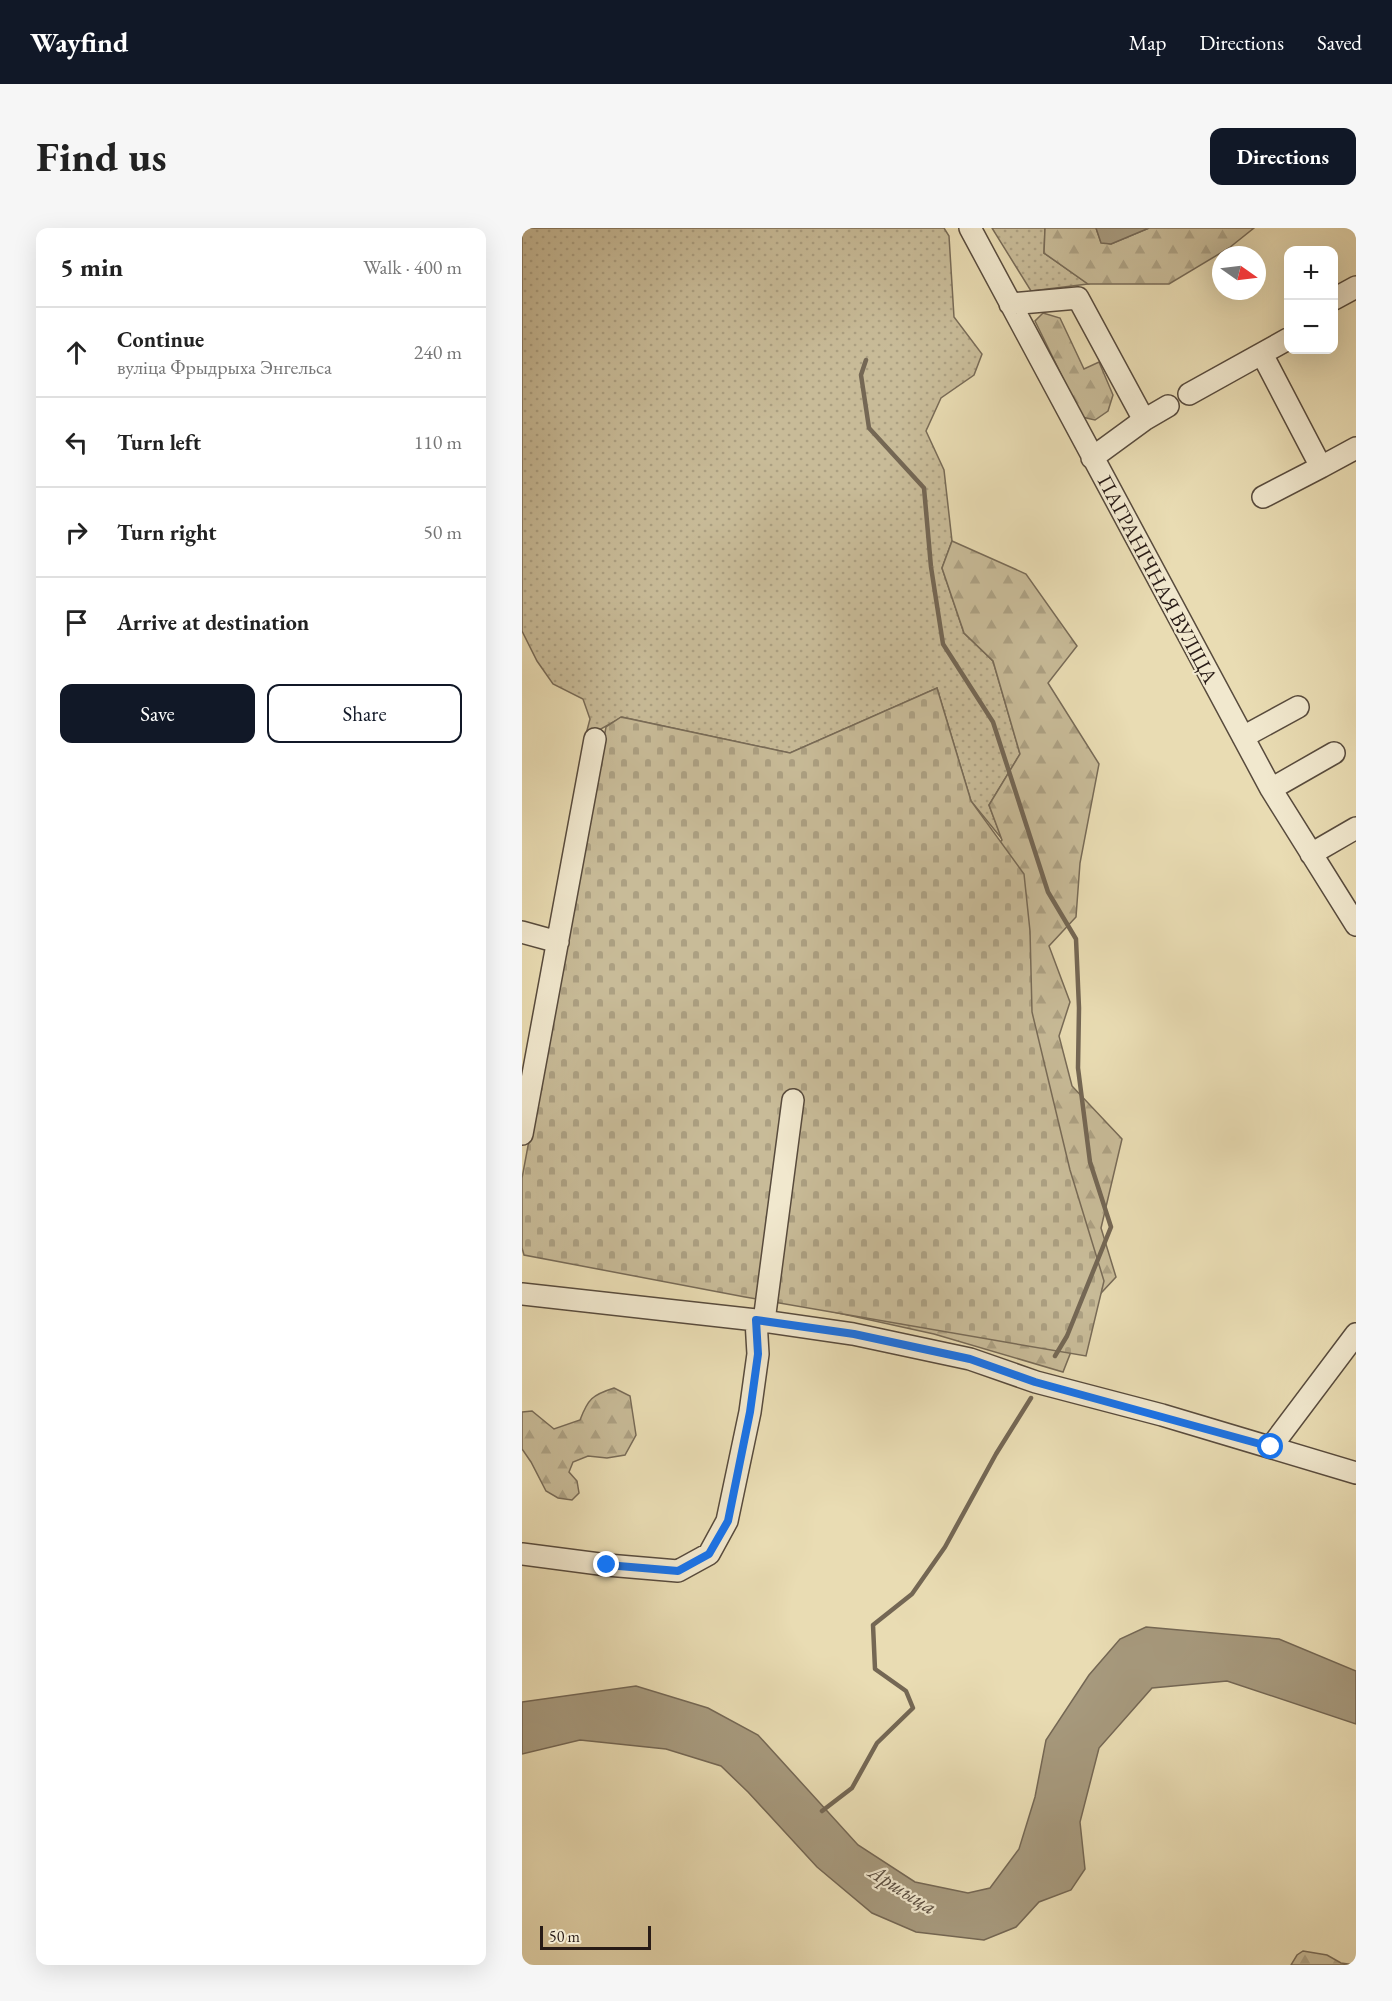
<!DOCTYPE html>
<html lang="en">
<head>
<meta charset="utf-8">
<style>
  body { margin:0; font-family:"EB Garamond",serif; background:#f6f6f6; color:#222 }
  .controls { position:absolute; right:18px; top:18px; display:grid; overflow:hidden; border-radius:12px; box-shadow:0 6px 24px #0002 }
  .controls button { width:54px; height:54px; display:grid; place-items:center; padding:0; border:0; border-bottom:2px solid #e0e0e0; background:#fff; color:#222; font:30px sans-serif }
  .compass { position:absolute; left:690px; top:18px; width:54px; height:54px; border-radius:50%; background:#fff; box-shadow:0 6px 24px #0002; rotate:104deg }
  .scale { position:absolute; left:18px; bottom:15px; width:111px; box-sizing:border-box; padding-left:6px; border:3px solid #281b16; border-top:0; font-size:16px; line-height:21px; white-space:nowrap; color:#281b16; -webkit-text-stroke:4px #f1e8ce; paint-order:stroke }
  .stop { position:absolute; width:18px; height:18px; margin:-14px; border:4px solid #1a73e8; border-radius:50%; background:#fff }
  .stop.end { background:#1a73e8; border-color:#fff; box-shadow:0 2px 6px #0008 }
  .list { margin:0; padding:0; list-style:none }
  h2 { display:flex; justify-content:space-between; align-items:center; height:78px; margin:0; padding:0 24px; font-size:26px }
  h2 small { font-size:20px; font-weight:400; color:#767676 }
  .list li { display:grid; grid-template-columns:39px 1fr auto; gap:18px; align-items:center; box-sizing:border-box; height:90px; padding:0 24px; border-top:2px solid #e0e0e0 }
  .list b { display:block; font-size:22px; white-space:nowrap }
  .list p { margin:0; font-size:20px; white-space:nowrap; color:#767676 }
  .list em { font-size:20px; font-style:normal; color:#767676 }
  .actions { display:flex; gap:12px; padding:18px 24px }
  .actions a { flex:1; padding:14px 0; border:2px solid #111827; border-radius:12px; text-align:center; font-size:21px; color:#111827 }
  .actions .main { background:#111827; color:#fff }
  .icon { flex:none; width:33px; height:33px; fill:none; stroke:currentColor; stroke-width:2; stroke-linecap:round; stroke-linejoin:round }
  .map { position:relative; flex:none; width:834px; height:1737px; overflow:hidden; border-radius:12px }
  header { display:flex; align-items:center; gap:36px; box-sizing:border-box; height:84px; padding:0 30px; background:#111827; color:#fff }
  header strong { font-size:28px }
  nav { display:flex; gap:33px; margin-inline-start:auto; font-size:21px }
  .intro { display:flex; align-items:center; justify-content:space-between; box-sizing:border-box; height:144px; padding:0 36px }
  h1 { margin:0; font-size:42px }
  .button { padding:15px 27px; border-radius:12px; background:#111827; color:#fff; font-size:21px; font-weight:700 }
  main { display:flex; gap:36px; padding:0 36px }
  aside { flex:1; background:#fff; border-radius:12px; box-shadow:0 6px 24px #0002 }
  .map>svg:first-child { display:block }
  .grass { fill:url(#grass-dots); stroke:#786b57; stroke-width:1.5 }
  .forest { fill:url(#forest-firs); stroke:#786b57; stroke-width:1.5 }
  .cemetery { fill:url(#cemetery-stones); stroke:#786b57; stroke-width:1.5 }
  .water { fill:#a79a7e; stroke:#746754; stroke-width:1.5 }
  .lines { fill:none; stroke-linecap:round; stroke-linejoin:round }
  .stream { stroke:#746754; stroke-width:4.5 }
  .minor-casing { stroke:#584b3d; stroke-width:24 }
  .minor { stroke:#f1e8ce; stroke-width:21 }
  .route { stroke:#1a73e8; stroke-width:8 }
  .labels { text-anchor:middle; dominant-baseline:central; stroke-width:4.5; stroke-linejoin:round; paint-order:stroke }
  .street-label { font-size:21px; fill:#281b16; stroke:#f1e8ce }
  .water-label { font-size:22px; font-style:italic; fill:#5b4e40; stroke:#f1e8ce }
</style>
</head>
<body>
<header>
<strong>Wayfind</strong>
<nav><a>Map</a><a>Directions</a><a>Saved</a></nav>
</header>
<div class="intro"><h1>Find us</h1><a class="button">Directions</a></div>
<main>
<aside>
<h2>5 min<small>Walk · 400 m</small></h2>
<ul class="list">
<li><svg class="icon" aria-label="ahead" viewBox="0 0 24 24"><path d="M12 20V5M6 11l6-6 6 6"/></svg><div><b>Continue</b><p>вуліца Фрыдрыха Энгельса</p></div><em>240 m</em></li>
<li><svg class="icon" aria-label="left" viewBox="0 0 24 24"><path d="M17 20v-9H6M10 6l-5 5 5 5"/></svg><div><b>Turn left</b></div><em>110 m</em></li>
<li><svg class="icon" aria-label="right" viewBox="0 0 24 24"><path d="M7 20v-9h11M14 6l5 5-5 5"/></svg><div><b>Turn right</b></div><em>50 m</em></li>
<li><svg class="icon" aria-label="arrive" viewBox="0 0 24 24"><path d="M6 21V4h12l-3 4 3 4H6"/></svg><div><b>Arrive at destination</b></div></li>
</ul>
<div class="actions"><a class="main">Save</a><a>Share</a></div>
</aside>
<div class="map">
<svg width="834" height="1737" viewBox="0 0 834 1737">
  <defs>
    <pattern id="grass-dots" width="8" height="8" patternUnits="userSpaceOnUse" patternTransform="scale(1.5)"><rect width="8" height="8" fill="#c8bb98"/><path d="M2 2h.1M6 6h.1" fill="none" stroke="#aca082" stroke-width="1.8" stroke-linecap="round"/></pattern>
    <pattern id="forest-firs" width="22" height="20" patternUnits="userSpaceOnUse" patternTransform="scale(1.5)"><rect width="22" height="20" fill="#c8bb98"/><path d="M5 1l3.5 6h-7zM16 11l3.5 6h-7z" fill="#aca082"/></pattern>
    <pattern id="cemetery-stones" width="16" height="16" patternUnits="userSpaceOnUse" patternTransform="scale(1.5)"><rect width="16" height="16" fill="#c8bb98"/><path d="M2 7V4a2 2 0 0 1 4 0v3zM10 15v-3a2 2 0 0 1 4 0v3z" fill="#aca082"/></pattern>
  </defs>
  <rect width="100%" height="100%" fill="#e9dcb3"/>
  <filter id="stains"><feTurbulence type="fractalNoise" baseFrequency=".00333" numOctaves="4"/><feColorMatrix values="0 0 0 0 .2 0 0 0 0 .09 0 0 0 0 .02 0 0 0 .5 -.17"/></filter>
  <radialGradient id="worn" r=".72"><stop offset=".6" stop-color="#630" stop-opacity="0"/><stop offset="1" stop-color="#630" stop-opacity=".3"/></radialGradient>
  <path class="grass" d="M 0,0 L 422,0 L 427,8 L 432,89 L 460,126 L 452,147 L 419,170 L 404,203 L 422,242 L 430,313 L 420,340 L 442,405 L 471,433 L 498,526 L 467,577 L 480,611 L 449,573 L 415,460 L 268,525 L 100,489 L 63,510 L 68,491 L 61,471 L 31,456 L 15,433 L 0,403 Z
    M 470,0 L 523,0 L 522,25 L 566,56 L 509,63 Z"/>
  <path class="forest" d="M 523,0 L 574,0 L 579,14 L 589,16 L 627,0 L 732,0 L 707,20 L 647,56 L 566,56 L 522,25 Z
    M 521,85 L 538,90 L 562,141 L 577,134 L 591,167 L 586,183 L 573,192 L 560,189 L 513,93 Z
    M 430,313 L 504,346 L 555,418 L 526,455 L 577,536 L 558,635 L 554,689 L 527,718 L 548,774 L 537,808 L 550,858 L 600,911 L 579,1000 L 594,1049 L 567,1078 L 541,1144 L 412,1106 L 120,1042 L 452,640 L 480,612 L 467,577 L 498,526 L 471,433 L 442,405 L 420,340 Z
    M 92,1160 L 108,1168 L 114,1207 L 103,1227 L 85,1230 L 66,1228 L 51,1234 L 47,1244 L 55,1253 L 57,1265 L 50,1272 L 36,1270 L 24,1263 L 9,1234 L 0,1221 L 0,1184 L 10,1183 L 32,1201 L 58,1192 C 66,1171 70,1167 92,1160 Z
    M 781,1723 L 805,1727 L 819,1735 L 833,1737 L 769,1737 L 775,1727 Z"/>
  <path class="cemetery" d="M 415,460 L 449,573 L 502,646 L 508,703 L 510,784 L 548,942 L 582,1053 L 564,1128 L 223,1069 L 2,1027 L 0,1020 L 0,950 L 84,499 L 99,489 L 268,525 Z"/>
  <path class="water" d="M 574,0 L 627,0 L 589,16 L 579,15 Z
    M 624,1399 L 757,1411 L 834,1443 L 834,1496 L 705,1453 L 630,1460 L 577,1520 L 558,1594 L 563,1641 L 549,1662 L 517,1674 L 494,1699 L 462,1712 L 394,1704 L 350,1685 L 295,1639 L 226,1564 L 199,1538 L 144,1521 L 58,1512 L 0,1526 L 0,1474 L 114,1458 L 186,1480 L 236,1507 L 336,1617 L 393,1654 L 446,1665 L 468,1660 L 497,1621 L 513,1569 L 524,1512 L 567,1447 L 598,1411 Z"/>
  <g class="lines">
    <path class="stream" d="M 344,132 L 339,147 L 347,200 L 402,260 L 409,339 L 421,416 L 471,494 L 526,664 L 554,711 L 557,780 L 556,840 L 568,934 L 589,999 L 545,1108 L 533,1128
      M 300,1583 L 330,1560 L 355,1515 L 391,1480 L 384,1463 L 353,1441 L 351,1397 L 390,1366 L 423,1319 L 474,1226 L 509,1170"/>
    <g class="minor-casing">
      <path id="minor" d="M 448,0 L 749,561 L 834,697
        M 812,71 L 834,59
        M 488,76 L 556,70 L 622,192 L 570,230
        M 740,126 L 799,239 L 834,220
        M 667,166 L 766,111
        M 622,192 L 646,178
        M 741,269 L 799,239
        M 721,509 L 776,479
        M 749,561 L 812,525
        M 789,626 L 834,600
        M 0,704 L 36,714
        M 0,906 L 73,511
        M 0,1066 L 234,1092 L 331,1106 L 448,1131 L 514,1154 L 640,1187 L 834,1245
        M 242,1093 L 271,872
        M 749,1219 L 834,1106
        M 0,1326 L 85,1337 L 156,1343 L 187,1326 L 205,1293 L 228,1184 L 236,1126 L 234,1092"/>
    </g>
    <use href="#minor" class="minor"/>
  </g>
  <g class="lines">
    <path class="route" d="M 85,1337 L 156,1343 L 187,1326 L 206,1293 L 228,1184 L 236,1126 L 234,1092 L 332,1106 L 448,1131 L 513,1154 L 749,1219"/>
  </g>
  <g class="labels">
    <g class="street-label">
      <text transform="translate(636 351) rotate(62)">ПАГРАНІЧНАЯ ВУЛІЦА</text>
    </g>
    <g class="water-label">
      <text transform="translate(381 1661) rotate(32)">Аршыца</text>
    </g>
  </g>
  <rect width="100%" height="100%" filter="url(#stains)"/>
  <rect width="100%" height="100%" fill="url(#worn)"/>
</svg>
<div class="controls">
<button>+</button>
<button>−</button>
</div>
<svg class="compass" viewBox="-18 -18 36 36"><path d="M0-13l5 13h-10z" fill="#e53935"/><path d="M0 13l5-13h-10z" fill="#767676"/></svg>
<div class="scale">50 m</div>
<div class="stop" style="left:749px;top:1219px"></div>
<div class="stop end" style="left:85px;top:1337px"></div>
</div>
</main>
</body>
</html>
